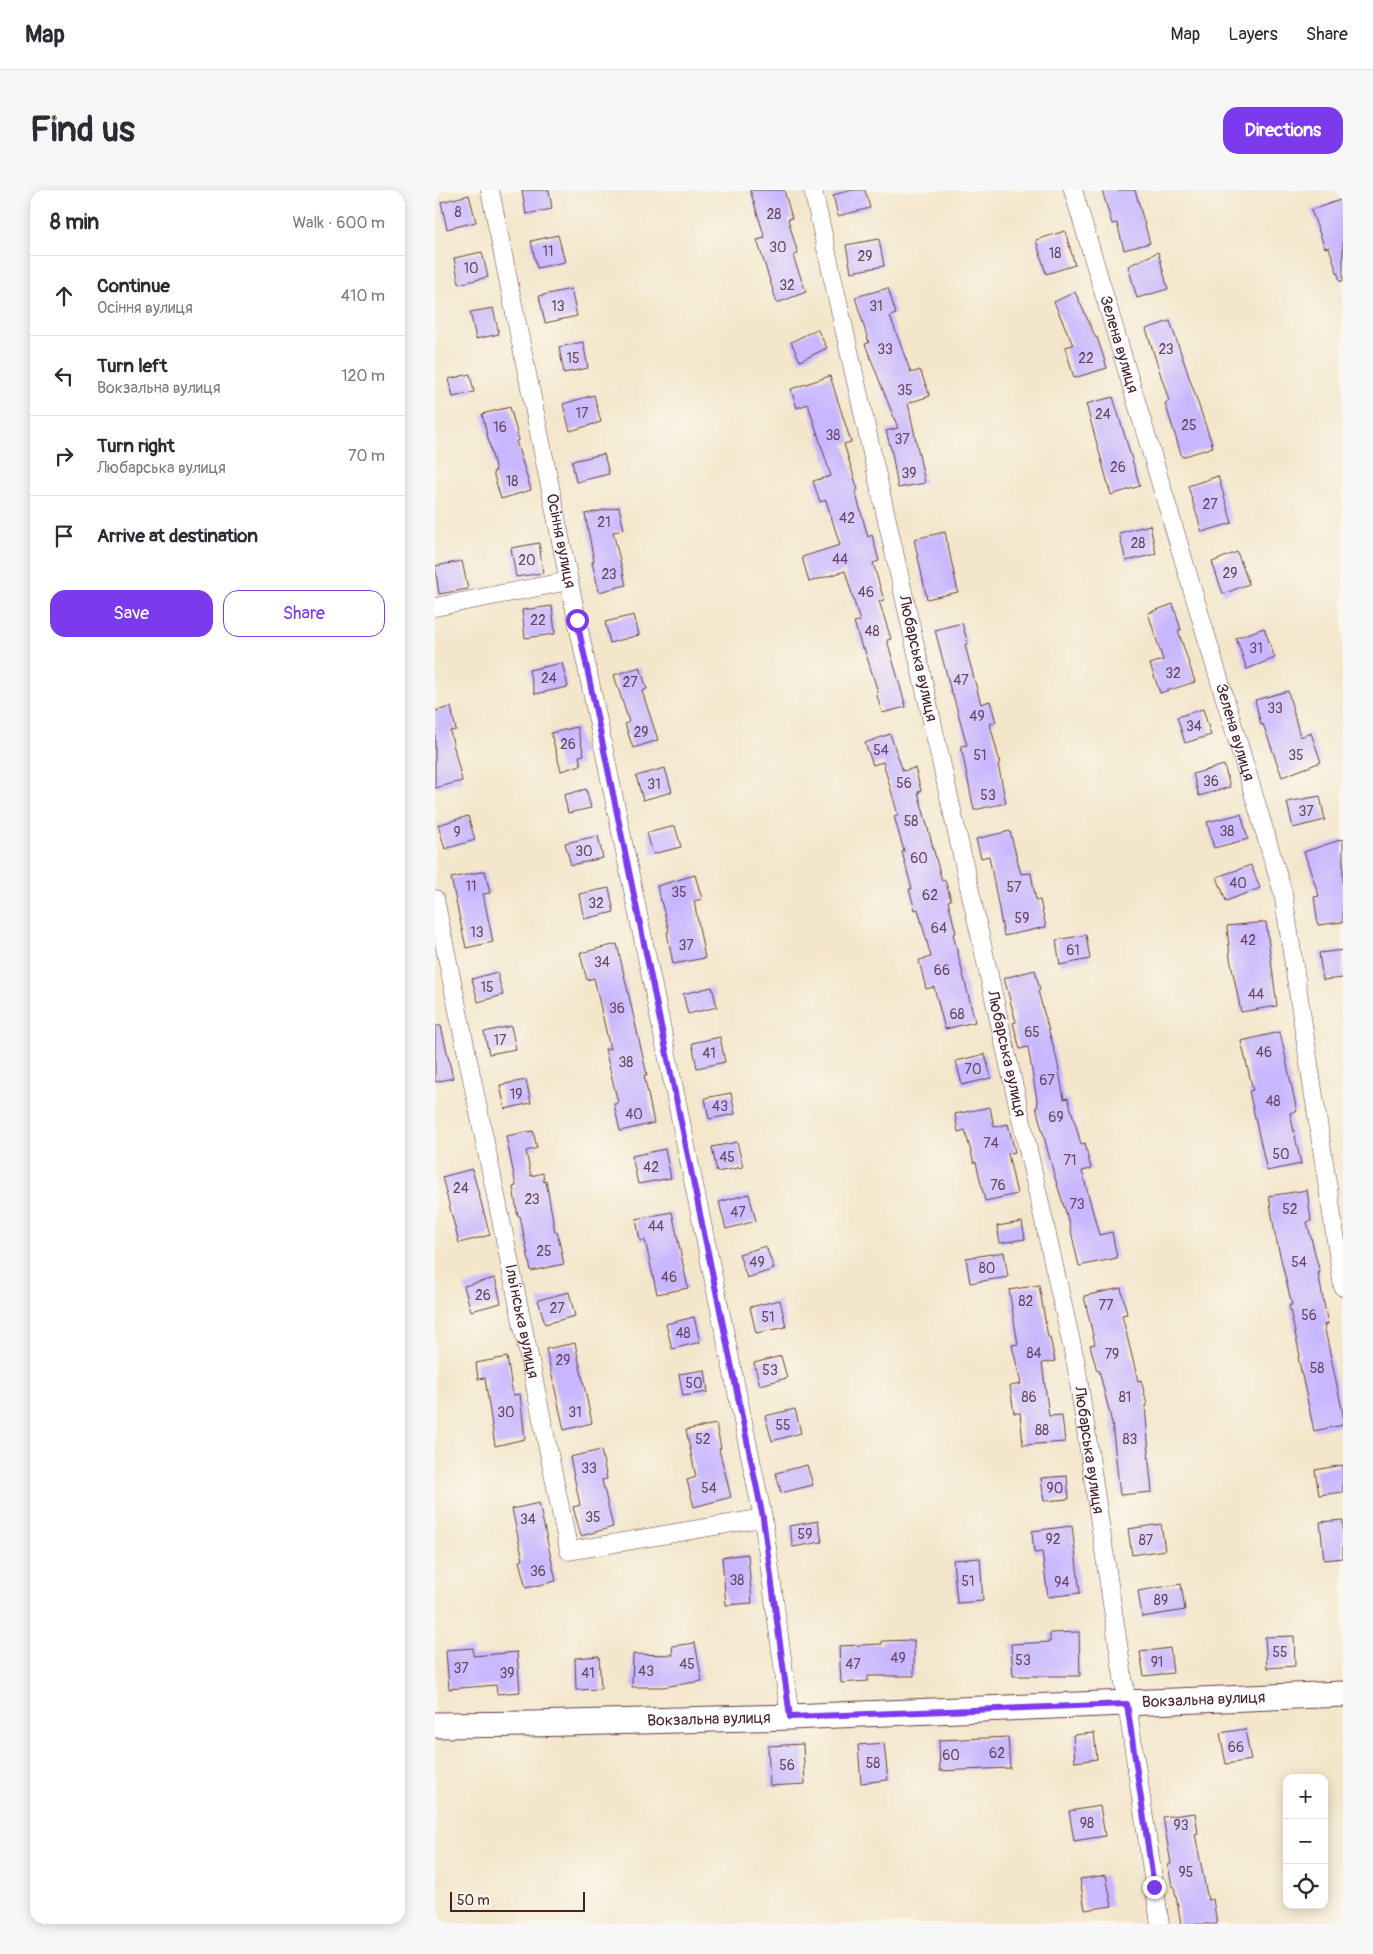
<!DOCTYPE html>
<html lang="en">
<head>
<meta charset="utf-8">
<style>
  body { margin:0; font-family:Pangolin,sans-serif; background:#f7f7f7; color:#2b2b33 }
  .controls { position:absolute; right:15px; bottom:15px; display:grid; overflow:hidden; border-radius:10px; box-shadow:0 2px 12px #0003 }
  .controls button { width:45px; height:45px; display:grid; place-items:center; padding:0; border:0; border-bottom:1px solid #e1e1e2; background:#fff; color:#2b2b33; font:25px sans-serif }
  .scale { position:absolute; left:15px; bottom:12px; width:135px; box-sizing:border-box; padding-left:5px; border:2px solid #4a1f2b; border-top:0; font-size:14px; line-height:18px; white-space:nowrap; color:#4a1f2b; -webkit-text-stroke:4px #fbf7ec; paint-order:stroke }
  .stop { position:absolute; width:15px; height:15px; margin:-11px; border:4px solid #7c3aed; border-radius:50%; background:#fff }
  .stop.end { background:#7c3aed; border-color:#fff; box-shadow:0 1px 5px #0008 }
  .list { margin:0; padding:0; list-style:none }
  h2 { display:flex; justify-content:space-between; align-items:center; height:65px; margin:0; padding:0 20px; font-size:21px }
  h2 small { font-size:16px; font-weight:400; color:#7c7c81 }
  .list li { display:grid; grid-template-columns:32px 1fr auto; gap:15px; align-items:center; box-sizing:border-box; height:80px; padding:0 20px; border-top:1px solid #e1e1e2 }
  .list b { display:block; font-size:19px; white-space:nowrap }
  .list p { margin:0; font-size:16px; white-space:nowrap; color:#7c7c81 }
  .list em { font-size:16px; font-style:normal; color:#7c7c81 }
  .actions { display:flex; gap:10px; padding:15px 20px }
  .actions a { flex:1; padding:11px 0; border:1px solid #7c3aed; border-radius:15px; text-align:center; font-size:18px; color:#7c3aed }
  .actions .main { background:#7c3aed; color:#fff }
  .icon { flex:none; width:28px; height:28px; fill:none; stroke:currentColor; stroke-width:2; stroke-linecap:round; stroke-linejoin:round }
  .map { position:relative; flex:none; width:908px; height:1734px; overflow:hidden; border-radius:15px }
  header { display:flex; align-items:center; gap:30px; box-sizing:border-box; height:70px; padding:0 25px; background:#fff; border-bottom:1px solid #e1e1e2 }
  header strong { font-size:24px }
  nav { display:flex; gap:28px; margin-inline-start:auto; font-size:18px }
  .intro { display:flex; align-items:center; justify-content:space-between; box-sizing:border-box; height:120px; padding:0 30px }
  h1 { margin:0; font-size:35px }
  .button { padding:12px 22px; border-radius:15px; background:#7c3aed; color:#fff; font-size:18px; font-weight:700 }
  main { display:flex; gap:30px; padding:0 30px }
  aside { flex:1; background:#fff; border-radius:15px; box-shadow:0 2px 12px #0003 }
  .map>svg:first-child { display:block }
  .building { fill:#c8b7fe }
  .lines { fill:none; stroke-linecap:round; stroke-linejoin:round }
  .minor-casing { stroke:#633d43; stroke-width:19 }
  .secondary-casing { stroke:#633d43; stroke-width:27 }
  .minor { stroke:#fff; stroke-width:18 }
  .secondary { stroke:#fff; stroke-width:25 }
  .route { stroke:#7c3aed; stroke-width:6 }
  .labels { text-anchor:middle; dominant-baseline:central; stroke-width:5; stroke-linejoin:round; paint-order:stroke }
  .number-label { font-size:14px; fill:#6a4560 }
  .street-label { font-size:16px; fill:#4a1f2b; stroke:#fbf7ec }
</style>
</head>
<body>
<header>
<strong>Map</strong>
<nav><a>Map</a><a>Layers</a><a>Share</a></nav>
</header>
<div class="intro"><h1>Find us</h1><a class="button">Directions</a></div>
<main>
<aside>
<h2>8 min<small>Walk · 600 m</small></h2>
<ul class="list">
<li><svg class="icon" aria-label="ahead" viewBox="0 0 24 24"><path d="M12 20V5M6 11l6-6 6 6"/></svg><div><b>Continue</b><p>Осіння вулиця</p></div><em>410 m</em></li>
<li><svg class="icon" aria-label="left" viewBox="0 0 24 24"><path d="M17 20v-9H6M10 6l-5 5 5 5"/></svg><div><b>Turn left</b><p>Вокзальна вулиця</p></div><em>120 m</em></li>
<li><svg class="icon" aria-label="right" viewBox="0 0 24 24"><path d="M7 20v-9h11M14 6l5 5-5 5"/></svg><div><b>Turn right</b><p>Любарська вулиця</p></div><em>70 m</em></li>
<li><svg class="icon" aria-label="arrive" viewBox="0 0 24 24"><path d="M6 21V4h12l-3 4 3 4H6"/></svg><div><b>Arrive at destination</b></div></li>
</ul>
<div class="actions"><a class="main">Save</a><a>Share</a></div>
</aside>
<div class="map">
<svg width="908" height="1734" viewBox="0 0 908 1734">
  <rect width="100%" height="100%" fill="#fbf7ec"/>
  <filter id="ink" filterUnits="userSpaceOnUse"><feTurbulence type="fractalNoise" baseFrequency=".02" numOctaves="2"/><feDisplacementMap in="SourceGraphic" scale="10" xChannelSelector="R" yChannelSelector="G"/><feConvolveMatrix kernelMatrix="1 2 1 2 8 2 1 2 1" color-interpolation-filters="sRGB"/></filter>
  <filter id="wash" filterUnits="userSpaceOnUse"><feTurbulence type="fractalNoise" baseFrequency=".0096" numOctaves="4" result="noise"/><feDisplacementMap in="SourceGraphic" scale="20" xChannelSelector="R" yChannelSelector="G"/><feGaussianBlur stdDeviation="1.12" result="paint"/><feColorMatrix in="noise" values="0 0 0 0 0 0 0 0 0 0 0 0 0 0 0 0 0 1.4 0 .05"/><feComposite in="paint" operator="in"/></filter>
  <g filter="url(#wash)">
    <rect width="100%" height="100%" fill="#f3e6cb"/>
    <g id="blocks">
      <path class="building" d="M 87,0 L 114,0 L 117,19 L 91,24 Z
        M 315,0 L 349,0 L 357,28 L 353,29 L 363,64 L 358,66 L 371,102 L 342,113 L 322,50 L 330,48 Z
        M 417,0 L 430,0 L 435,18 L 403,26 L 398,5 Z
        M 667,0 L 700,0 L 715,53 L 689,60 L 682,33 L 677,34 Z
        M 34,5 L 41,32 L 12,39 L 6,12 Z
        M 908,9 L 908,91 L 905,91 L 894,57 L 890,58 L 876,20 Z
        M 630,41 L 640,75 L 611,84 L 601,50 Z
        M 123,45 L 130,72 L 102,78 L 96,51 Z
        M 444,49 L 449,76 L 416,82 L 411,55 Z
        M 47,62 L 53,87 L 24,94 L 19,68 Z
        M 723,62 L 733,99 L 702,108 L 693,76 Z
        M 453,98 L 461,124 L 455,126 L 476,183 L 485,180 L 495,206 L 473,213 L 490,293 L 463,298 L 457,263 L 451,241 L 463,238 L 430,154 L 434,153 L 420,107 Z
        M 136,99 L 142,126 L 110,133 L 104,106 Z
        M 640,102 L 661,148 L 662,147 L 672,178 L 639,188 L 630,157 L 638,155 L 619,112 Z
        M 58,118 L 64,144 L 41,149 L 35,122 Z
        M 735,131 L 778,257 L 747,267 L 730,213 L 734,211 L 711,139 Z
        M 382,139 L 392,158 L 365,171 L 356,152 Z
        M 148,152 L 153,178 L 129,183 L 124,157 Z
        M 35,184 L 39,202 L 18,207 L 14,189 Z
        M 395,186 L 416,252 L 409,254 L 423,300 L 420,301 L 433,347 L 437,345 L 444,371 L 438,373 L 449,410 L 444,411 L 456,449 L 452,450 L 471,517 L 447,523 L 441,502 L 443,502 L 429,458 L 427,458 L 419,432 L 425,431 L 410,381 L 374,392 L 367,367 L 405,355 L 391,310 L 385,312 L 378,291 L 396,286 L 373,214 L 362,218 L 356,199 Z
        M 159,205 L 166,232 L 135,241 L 128,214 Z
        M 678,207 L 705,296 L 676,305 L 651,214 Z
        M 75,217 L 84,250 L 81,251 L 96,300 L 66,309 L 58,282 L 61,281 L 47,224 Z
        M 169,264 L 174,284 L 141,292 L 137,271 Z
        M 783,286 L 797,333 L 767,342 L 753,296 Z
        M 184,317 L 189,340 L 178,342 L 191,395 L 164,402 L 157,372 L 159,371 L 150,324 Z
        M 715,335 L 721,364 L 691,371 L 684,343 Z
        M 510,342 L 523,402 L 492,409 L 479,349 Z
        M 104,353 L 108,383 L 81,387 L 76,358 Z
        M 802,362 L 814,394 L 788,404 L 777,372 Z
        M 27,371 L 33,399 L 4,404 L 0,376 Z
        M 738,414 L 746,440 L 743,440 L 760,492 L 725,503 L 715,474 L 728,470 L 713,423 Z
        M 117,416 L 120,444 L 90,448 L 87,420 Z
        M 199,425 L 204,445 L 175,453 L 170,432 Z
        M 527,433 L 533,454 L 530,455 L 546,514 L 555,511 L 561,532 L 555,534 L 565,573 L 563,574 L 571,613 L 539,620 L 526,556 L 532,555 L 518,505 L 517,505 L 500,440 Z
        M 829,438 L 840,468 L 812,479 L 801,448 Z
        M 127,473 L 133,497 L 100,504 L 94,480 Z
        M 205,477 L 212,499 L 207,501 L 223,550 L 198,558 L 190,534 L 194,532 L 179,485 Z
        M 853,501 L 865,547 L 876,543 L 886,572 L 847,587 L 828,534 L 826,535 L 820,510 Z
        M 16,517 L 21,540 L 15,541 L 27,591 L 0,598 L 0,521 Z
        M 768,519 L 776,545 L 750,553 L 742,527 Z
        M 142,537 L 149,565 L 144,566 L 146,575 L 126,581 L 116,543 Z
        M 455,544 L 468,581 L 480,578 L 486,601 L 483,602 L 492,635 L 507,691 L 510,690 L 516,710 L 513,711 L 521,743 L 518,744 L 540,832 L 510,839 L 499,797 L 491,799 L 484,770 L 496,767 L 483,719 L 480,720 L 474,699 L 477,699 L 467,662 L 469,661 L 459,626 L 463,625 L 448,572 L 438,575 L 430,553 Z
        M 789,575 L 795,597 L 764,606 L 758,584 Z
        M 230,578 L 237,602 L 208,610 L 201,586 Z
        M 151,599 L 156,618 L 133,623 L 129,605 Z
        M 885,606 L 890,630 L 858,638 L 852,612 Z
        M 806,624 L 813,649 L 779,658 L 772,632 Z
        M 33,626 L 40,650 L 10,659 L 3,635 Z
        M 240,636 L 246,657 L 218,664 L 212,643 Z
        M 575,641 L 586,684 L 596,683 L 601,711 L 605,710 L 611,737 L 569,746 L 554,666 L 546,668 L 541,649 Z
        M 163,646 L 168,668 L 136,675 L 130,653 Z
        M 908,649 L 908,732 L 883,735 L 879,707 L 884,706 L 869,662 Z
        M 816,675 L 825,698 L 791,711 L 782,687 Z
        M 50,681 L 55,703 L 48,704 L 58,752 L 31,758 L 16,688 Z
        M 260,685 L 267,709 L 259,711 L 270,768 L 238,774 L 232,742 L 234,741 L 222,696 Z
        M 174,698 L 179,722 L 149,729 L 144,704 Z
        M 831,732 L 842,816 L 806,822 L 795,768 L 792,736 Z
        M 651,745 L 655,769 L 625,775 L 621,750 Z
        M 182,754 L 212,885 L 209,885 L 219,933 L 185,941 L 179,914 L 183,913 L 170,859 L 175,859 L 159,788 L 152,790 L 145,763 Z
        M 908,760 L 908,788 L 888,790 L 884,763 Z
        M 600,780 L 605,800 L 603,801 L 622,870 L 629,909 L 633,908 L 646,954 L 650,953 L 656,979 L 647,981 L 664,1045 L 677,1042 L 682,1068 L 644,1076 L 634,1032 L 620,988 L 601,917 L 603,916 L 593,857 L 585,859 L 578,833 L 581,832 L 569,788 Z
        M 62,782 L 68,805 L 43,812 L 37,789 Z
        M 277,797 L 282,817 L 253,824 L 248,804 Z
        M 0,836 L 6,836 L 18,888 L 0,892 Z
        M 76,836 L 81,859 L 54,864 L 49,842 Z
        M 845,842 L 862,921 L 855,923 L 866,974 L 832,981 L 814,901 L 818,900 L 806,851 Z
        M 285,847 L 290,872 L 262,878 L 257,853 Z
        M 550,864 L 556,888 L 527,895 L 521,871 Z
        M 91,890 L 96,913 L 70,919 L 65,895 Z
        M 296,903 L 300,924 L 274,929 L 270,908 Z
        M 555,917 L 559,937 L 573,934 L 580,962 L 573,964 L 582,1004 L 550,1011 L 541,972 L 539,973 L 530,940 L 523,942 L 520,924 Z
        M 98,941 L 102,958 L 91,961 L 96,986 L 108,983 L 109,992 L 111,991 L 120,1042 L 122,1041 L 129,1074 L 96,1081 L 85,1026 L 83,1027 L 78,997 L 81,996 L 71,946 Z
        M 302,952 L 308,977 L 282,982 L 277,957 Z
        M 230,959 L 236,988 L 203,994 L 197,966 Z
        M 37,979 L 55,1045 L 24,1053 L 7,987 Z
        M 872,1000 L 876,1031 L 872,1032 L 885,1083 L 883,1083 L 893,1134 L 889,1135 L 908,1224 L 908,1235 L 879,1241 L 863,1167 L 865,1166 L 854,1115 L 857,1115 L 840,1044 L 834,1006 Z
        M 314,1004 L 321,1031 L 291,1039 L 284,1012 Z
        M 237,1022 L 253,1098 L 222,1104 L 210,1050 L 205,1051 L 201,1029 Z
        M 587,1032 L 590,1049 L 565,1053 L 562,1036 Z
        M 331,1056 L 339,1079 L 312,1088 L 304,1064 Z
        M 569,1062 L 573,1087 L 535,1093 L 531,1068 Z
        M 60,1088 L 66,1113 L 36,1121 L 29,1096 Z
        M 604,1095 L 613,1147 L 615,1147 L 620,1171 L 607,1173 L 614,1226 L 627,1225 L 630,1252 L 588,1255 L 585,1223 L 579,1223 L 575,1196 L 586,1194 L 577,1155 L 583,1154 L 574,1100 Z
        M 686,1098 L 692,1124 L 687,1125 L 703,1191 L 706,1190 L 712,1214 L 710,1215 L 714,1263 L 713,1263 L 717,1302 L 685,1305 L 677,1233 L 664,1180 L 662,1181 L 655,1155 L 660,1154 L 649,1106 Z
        M 134,1102 L 140,1126 L 110,1134 L 103,1110 Z
        M 345,1110 L 351,1137 L 321,1143 L 315,1117 Z
        M 259,1127 L 265,1152 L 237,1159 L 231,1134 Z
        M 140,1153 L 157,1233 L 129,1240 L 111,1159 Z
        M 346,1166 L 352,1188 L 325,1195 L 319,1173 Z
        M 72,1167 L 78,1205 L 85,1204 L 90,1249 L 60,1256 L 50,1188 L 43,1189 L 41,1173 Z
        M 270,1180 L 273,1202 L 248,1206 L 244,1184 Z
        M 360,1219 L 366,1243 L 337,1251 L 330,1226 Z
        M 281,1234 L 286,1258 L 284,1259 L 296,1307 L 259,1317 L 252,1290 L 261,1287 L 251,1240 Z
        M 166,1260 L 172,1289 L 167,1290 L 178,1337 L 146,1346 L 138,1317 L 145,1315 L 135,1267 Z
        M 372,1275 L 378,1295 L 346,1303 L 341,1283 Z
        M 908,1275 L 908,1302 L 884,1305 L 880,1280 Z
        M 632,1286 L 634,1309 L 609,1311 L 606,1288 Z
        M 104,1313 L 121,1391 L 91,1398 L 84,1371 L 88,1370 L 77,1319 Z
        M 908,1330 L 908,1368 L 889,1370 L 885,1332 Z
        M 383,1331 L 387,1352 L 358,1357 L 354,1336 Z
        M 726,1334 L 730,1360 L 697,1365 L 693,1339 Z
        M 637,1336 L 645,1403 L 613,1407 L 607,1362 L 599,1363 L 597,1341 Z
        M 313,1364 L 317,1413 L 291,1415 L 287,1367 Z
        M 545,1368 L 548,1411 L 522,1413 L 518,1370 Z
        M 746,1394 L 750,1420 L 707,1427 L 703,1401 Z
        M 644,1442 L 645,1486 L 578,1486 L 576,1454 L 615,1452 L 615,1443 Z
        M 859,1446 L 860,1476 L 832,1478 L 830,1447 Z
        M 479,1450 L 479,1486 L 433,1486 L 433,1491 L 406,1493 L 404,1456 L 447,1454 L 447,1451 Z
        M 260,1453 L 267,1491 L 228,1497 L 197,1497 L 198,1464 L 238,1465 L 237,1456 Z
        M 38,1458 L 38,1466 L 82,1462 L 85,1502 L 62,1504 L 61,1495 L 14,1499 L 11,1460 Z
        M 735,1458 L 738,1483 L 709,1486 L 705,1462 Z
        M 164,1466 L 166,1499 L 141,1500 L 140,1468 Z
        M 810,1539 L 816,1570 L 791,1574 L 785,1543 Z
        M 659,1543 L 662,1569 L 640,1572 L 638,1545 Z
        M 573,1547 L 575,1578 L 505,1581 L 504,1550 Z
        M 449,1553 L 453,1590 L 426,1593 L 423,1555 Z
        M 368,1554 L 370,1594 L 335,1596 L 333,1556 Z
        M 665,1616 L 670,1646 L 639,1651 L 634,1621 Z
        M 760,1623 L 763,1643 L 760,1644 L 773,1710 L 778,1709 L 782,1734 L 746,1734 L 739,1696 L 737,1696 L 733,1675 L 736,1674 L 728,1627 Z
        M 671,1685 L 677,1716 L 650,1720 L 645,1689 Z"/>
    </g>
  </g>
  <g filter="url(#ink)">
    <use href="#blocks" fill-opacity="0" stroke="#633d43" stroke-width="1"/>
    <g class="lines">
      <g class="minor-casing">
        <g id="minor">
          <path id="s1" d="M 55,0 L 134,391 L 328,1328 L 355,1527"/>
          <path id="s2" d="M 378,0 L 641,1174 L 725,1734"/>
          <path id="s3" d="M 638,0 L 848,703 L 908,1097"/>
          <path d="M 0,417 L 134,391"/>
          <path id="s4" d="M 0,709 L 134,1361 L 328,1328"/>
        </g>
      </g>
      <g class="secondary-casing">
        <g id="secondary">
          <path id="s5" d="M 0,1535 L 96,1534 L 355,1527 L 908,1504"/>
        </g>
      </g>
      <use href="#minor" class="minor"/>
      <use href="#secondary" class="secondary"/>
    </g>
  </g>
  <g class="lines" filter="url(#ink)">
    <path class="route" d="M 142,430 L 328,1328 L 355,1527 L 692,1514 L 719,1697"/>
  </g>
  <g class="labels">
    <g class="number-label">
      <text x="23" y="22">8</text>
      <text x="339" y="24">28</text>
      <text x="343" y="57">30</text>
      <text x="113" y="61">11</text>
      <text x="620" y="63">18</text>
      <text x="430" y="66">29</text>
      <text x="36" y="78">10</text>
      <text x="352" y="95">32</text>
      <text x="123" y="116">13</text>
      <text x="441" y="116">31</text>
      <text x="450" y="159">33</text>
      <text x="731" y="159">23</text>
      <text x="138" y="168">15</text>
      <text x="651" y="168">22</text>
      <text x="470" y="200">35</text>
      <text x="147" y="223">17</text>
      <text x="668" y="224">24</text>
      <text x="754" y="235">25</text>
      <text x="65" y="237">16</text>
      <text x="398" y="245">38</text>
      <text x="467" y="249">37</text>
      <text x="683" y="277">26</text>
      <text x="474" y="283">39</text>
      <text x="77" y="291">18</text>
      <text x="775" y="314">27</text>
      <text x="412" y="328">42</text>
      <text x="169" y="332">21</text>
      <text x="703" y="353">28</text>
      <text x="405" y="369">44</text>
      <text x="92" y="370">20</text>
      <text x="795" y="383">29</text>
      <text x="174" y="384">23</text>
      <text x="431" y="402">46</text>
      <text x="103" y="430">22</text>
      <text x="437" y="441">48</text>
      <text x="821" y="458">31</text>
      <text x="738" y="483">32</text>
      <text x="114" y="488">24</text>
      <text x="526" y="490">47</text>
      <text x="195" y="492">27</text>
      <text x="840" y="518">33</text>
      <text x="542" y="526">49</text>
      <text x="759" y="536">34</text>
      <text x="206" y="542">29</text>
      <text x="133" y="554">26</text>
      <text x="446" y="560">54</text>
      <text x="545" y="565">51</text>
      <text x="861" y="565">35</text>
      <text x="776" y="591">36</text>
      <text x="469" y="593">56</text>
      <text x="219" y="594">31</text>
      <text x="553" y="605">53</text>
      <text x="871" y="621">37</text>
      <text x="476" y="631">58</text>
      <text x="792" y="641">38</text>
      <text x="22" y="642">9</text>
      <text x="149" y="661">30</text>
      <text x="484" y="668">60</text>
      <text x="803" y="693">40</text>
      <text x="36" y="696">11</text>
      <text x="579" y="697">57</text>
      <text x="244" y="702">35</text>
      <text x="495" y="705">62</text>
      <text x="161" y="713">32</text>
      <text x="587" y="728">59</text>
      <text x="504" y="738">64</text>
      <text x="42" y="742">13</text>
      <text x="813" y="750">42</text>
      <text x="251" y="755">37</text>
      <text x="638" y="760">61</text>
      <text x="167" y="772">34</text>
      <text x="507" y="780">66</text>
      <text x="52" y="797">15</text>
      <text x="821" y="804">44</text>
      <text x="182" y="818">36</text>
      <text x="522" y="824">68</text>
      <text x="597" y="842">65</text>
      <text x="65" y="850">17</text>
      <text x="829" y="862">46</text>
      <text x="274" y="863">41</text>
      <text x="191" y="872">38</text>
      <text x="538" y="879">70</text>
      <text x="612" y="890">67</text>
      <text x="81" y="904">19</text>
      <text x="838" y="911">48</text>
      <text x="285" y="916">43</text>
      <text x="199" y="924">40</text>
      <text x="621" y="927">69</text>
      <text x="556" y="953">74</text>
      <text x="846" y="964">50</text>
      <text x="292" y="967">45</text>
      <text x="635" y="970">71</text>
      <text x="216" y="977">42</text>
      <text x="563" y="995">76</text>
      <text x="26" y="998">24</text>
      <text x="97" y="1009">23</text>
      <text x="642" y="1014">73</text>
      <text x="855" y="1019">52</text>
      <text x="303" y="1022">47</text>
      <text x="221" y="1036">44</text>
      <text x="109" y="1061">25</text>
      <text x="322" y="1072">49</text>
      <text x="864" y="1072">54</text>
      <text x="552" y="1078">80</text>
      <text x="234" y="1087">46</text>
      <text x="48" y="1105">26</text>
      <text x="591" y="1111">82</text>
      <text x="671" y="1115">77</text>
      <text x="122" y="1118">27</text>
      <text x="874" y="1125">56</text>
      <text x="333" y="1127">51</text>
      <text x="248" y="1143">48</text>
      <text x="599" y="1163">84</text>
      <text x="677" y="1164">79</text>
      <text x="128" y="1170">29</text>
      <text x="882" y="1178">58</text>
      <text x="335" y="1180">53</text>
      <text x="259" y="1193">50</text>
      <text x="594" y="1207">86</text>
      <text x="690" y="1207">81</text>
      <text x="71" y="1222">30</text>
      <text x="140" y="1222">31</text>
      <text x="348" y="1235">55</text>
      <text x="607" y="1240">88</text>
      <text x="268" y="1249">52</text>
      <text x="695" y="1249">83</text>
      <text x="154" y="1278">33</text>
      <text x="274" y="1298">54</text>
      <text x="620" y="1298">90</text>
      <text x="158" y="1327">35</text>
      <text x="93" y="1329">34</text>
      <text x="370" y="1344">59</text>
      <text x="618" y="1349">92</text>
      <text x="711" y="1350">87</text>
      <text x="103" y="1381">36</text>
      <text x="302" y="1390">38</text>
      <text x="533" y="1391">51</text>
      <text x="627" y="1392">94</text>
      <text x="726" y="1410">89</text>
      <text x="845" y="1462">55</text>
      <text x="463" y="1468">49</text>
      <text x="588" y="1470">53</text>
      <text x="722" y="1472">91</text>
      <text x="252" y="1474">45</text>
      <text x="418" y="1474">47</text>
      <text x="26" y="1478">37</text>
      <text x="211" y="1481">43</text>
      <text x="72" y="1483">39</text>
      <text x="153" y="1483">41</text>
      <text x="801" y="1557">66</text>
      <text x="562" y="1563">62</text>
      <text x="516" y="1565">60</text>
      <text x="438" y="1573">58</text>
      <text x="352" y="1575">56</text>
      <text x="652" y="1633">98</text>
      <text x="746" y="1635">93</text>
      <text x="751" y="1682">95</text>
    </g>
    <g class="street-label">
      <text stroke="none"><textPath href="#s3" startOffset="161">Зелена вулиця</textPath></text>
      <text stroke="none"><textPath href="#s1" startOffset="358">Осіння вулиця</textPath></text>
      <text stroke="none"><textPath href="#s2" startOffset="480">Любарська вулиця</textPath></text>
      <text stroke="none"><textPath href="#s3" startOffset="566">Зелена вулиця</textPath></text>
      <text stroke="none"><textPath href="#s2" startOffset="885">Любарська вулиця</textPath></text>
      <text stroke="none"><textPath href="#s4" startOffset="431">Ільїнська вулиця</textPath></text>
      <text stroke="none"><textPath href="#s2" startOffset="1290">Любарська вулиця</textPath></text>
      <text stroke="none"><textPath href="#s5" startOffset="769">Вокзальна вулиця</textPath></text>
      <text stroke="none"><textPath href="#s5" startOffset="274">Вокзальна вулиця</textPath></text>
    </g>
  </g>
</svg>
<div class="controls">
<button>+</button>
<button>−</button>
<button><svg class="icon" aria-label="locate" viewBox="0 0 24 24"><circle cx="12" cy="12" r="6"/><path d="M12 2v4M12 18v4M2 12h4M18 12h4"/></svg></button>
</div>
<div class="scale">50 m</div>
<div class="stop" style="left:142px;top:430px"></div>
<div class="stop end" style="left:719px;top:1697px"></div>
</div>
</main>
</body>
</html>
